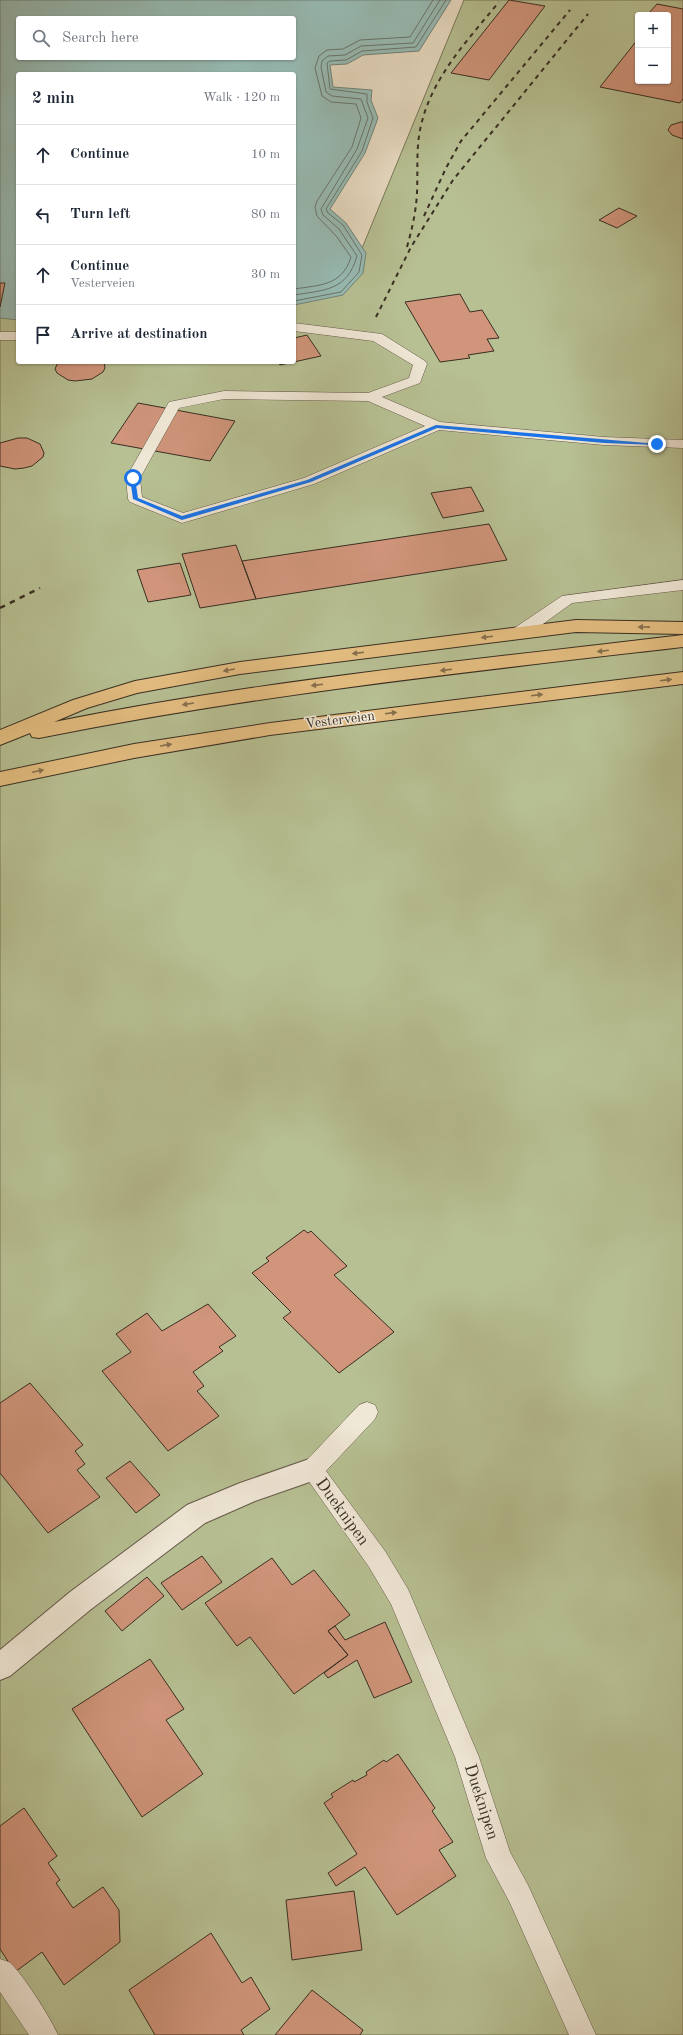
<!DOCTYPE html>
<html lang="en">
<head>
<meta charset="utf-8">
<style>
  body { margin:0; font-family:"Old Standard TT",serif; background:#f2f2f3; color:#1f2937 }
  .controls { position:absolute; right:12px; top:12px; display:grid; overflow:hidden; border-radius:4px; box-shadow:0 1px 3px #0004 }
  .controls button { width:36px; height:36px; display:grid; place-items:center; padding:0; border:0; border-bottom:1px solid #e0e1e3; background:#fff; color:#1f2937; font:20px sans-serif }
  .stop { position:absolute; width:12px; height:12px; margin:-9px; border:3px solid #1a73e8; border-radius:50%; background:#fff }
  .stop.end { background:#1a73e8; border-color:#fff; box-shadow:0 1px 4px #0008 }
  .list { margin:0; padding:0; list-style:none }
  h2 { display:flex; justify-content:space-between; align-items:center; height:52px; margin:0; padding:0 16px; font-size:17px }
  h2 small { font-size:13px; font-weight:400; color:#747a83 }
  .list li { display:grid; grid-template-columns:26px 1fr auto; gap:12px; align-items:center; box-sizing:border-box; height:60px; padding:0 16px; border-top:1px solid #e0e1e3 }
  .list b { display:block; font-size:15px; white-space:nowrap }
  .list p { margin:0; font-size:13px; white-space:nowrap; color:#747a83 }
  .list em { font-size:13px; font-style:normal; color:#747a83 }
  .icon { flex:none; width:22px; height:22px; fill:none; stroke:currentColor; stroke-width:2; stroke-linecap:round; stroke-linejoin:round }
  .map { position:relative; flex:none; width:683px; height:2035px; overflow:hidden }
  .search { position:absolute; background:#fff; box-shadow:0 1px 3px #0004; left:16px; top:16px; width:280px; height:44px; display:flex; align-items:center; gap:10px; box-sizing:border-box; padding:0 14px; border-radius:4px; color:#747a83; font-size:15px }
  .panel { position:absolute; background:#fff; box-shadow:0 1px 3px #0004; left:16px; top:72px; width:280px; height:292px; border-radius:4px }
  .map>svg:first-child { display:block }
  .green { fill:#b7c093; stroke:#78775a; fill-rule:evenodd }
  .water { fill:#97bbb4; stroke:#71837a; fill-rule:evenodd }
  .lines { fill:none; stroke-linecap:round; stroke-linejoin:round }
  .shore { stroke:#68746b; stroke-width:1 }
  .building { fill:#d0957b; stroke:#392e22 }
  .lane-casing { stroke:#65594a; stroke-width:1 }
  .street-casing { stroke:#65594a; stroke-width:2 }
  .highway-casing { stroke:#392e22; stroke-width:2 }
  .lane { fill:#f0e8d7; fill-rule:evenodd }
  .street { fill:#f0e8d7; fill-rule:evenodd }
  .highway { fill:#e4be81; fill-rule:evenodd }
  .rail-far1 { stroke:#392e22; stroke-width:2; stroke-dasharray:4.5 4.5; stroke-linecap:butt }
  .rail { stroke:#392e22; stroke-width:2.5; stroke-dasharray:5.5 5.5; stroke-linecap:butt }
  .oneway { fill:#866f4d }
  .route { fill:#1a73e8 }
  .labels { text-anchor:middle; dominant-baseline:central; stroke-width:3; stroke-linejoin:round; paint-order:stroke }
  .street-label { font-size:14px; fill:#392e22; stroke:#f0e8d7 }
  .near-street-label { font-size:17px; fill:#392e22; stroke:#f0e8d7 }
</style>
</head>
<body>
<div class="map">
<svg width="683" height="2035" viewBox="0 0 683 2035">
  <rect width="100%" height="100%" fill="#e8dbc2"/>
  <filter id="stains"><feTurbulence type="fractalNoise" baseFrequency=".005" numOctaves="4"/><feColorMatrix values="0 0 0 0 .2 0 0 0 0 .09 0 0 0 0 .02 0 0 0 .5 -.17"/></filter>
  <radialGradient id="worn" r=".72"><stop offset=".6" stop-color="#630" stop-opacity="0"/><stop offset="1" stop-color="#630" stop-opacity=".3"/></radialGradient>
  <path class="green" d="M 464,0 L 683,0 L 683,2035 L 0,2035 L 0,282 L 18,282 L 18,362 L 294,362 L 294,281 L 349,280 ZM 638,15 L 668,15 L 668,81 L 638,81 Z"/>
  <path class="water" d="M 0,0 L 451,0 L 419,51 L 363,55 L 347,64 L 330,65 L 333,87 L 372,90 L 371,100 L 378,118 L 365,153 L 330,209 L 346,223 L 366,253 L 363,273 L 343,295 L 294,305 L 294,74 L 18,74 L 18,320 L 0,318 ZM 18,18 L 294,18 L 294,58 L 18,58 Z"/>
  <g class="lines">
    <path class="shore" d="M 294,289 C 320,285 342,286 351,257 L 337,237 L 317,216 L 315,207 L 317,201 L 352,147 L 361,118 L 356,104 L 331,102 L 322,96 L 315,68 L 319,56 L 327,50 L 343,49 L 360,40 L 410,37 L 433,0
      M 294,295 C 325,290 347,291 357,256 L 339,229 L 323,215 L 321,209 L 357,149 L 368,118 L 361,99 L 332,96 L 326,92 L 321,67 L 322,61 L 328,56 L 345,55 L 361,46 L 413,43 L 440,0
      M 294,301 L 341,292 L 359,272 L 362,255 L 343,225 L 328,213 L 326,209 L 362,151 L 373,118 L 367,102 L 367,94 L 330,89 L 327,63 L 330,61 L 346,60 L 362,51 L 416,47 L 446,0"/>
  </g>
  <path class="building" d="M 509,0 L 545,6 L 489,80 L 451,73 Z
    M 657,4 L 683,9 L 683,99 L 680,103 L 600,87 L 638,39 L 638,81 L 668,81 L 668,15 L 649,13 Z
    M 681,122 L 683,122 L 683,139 L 672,135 L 668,130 L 671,125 Z
    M 619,208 L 637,216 L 617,228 L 599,220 Z
    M 0,283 L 5,283 L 0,307 Z
    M 460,294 L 470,312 L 482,310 L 499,338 L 487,339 L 494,351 L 468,355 L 470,358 L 440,362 L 405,302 Z
    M 307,335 L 321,356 L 280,365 L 278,362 L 294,362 L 294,338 Z
    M 58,362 L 104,362 L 105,368 L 103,372 L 92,379 L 75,381 L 68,380 L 57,373 L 55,369 Z
    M 138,403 L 235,421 L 210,461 L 111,443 Z
    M 18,438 L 27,438 L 40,444 L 44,453 L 43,457 L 32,466 L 24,468 L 15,469 L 0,466 L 0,443 Z
    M 471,487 L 484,511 L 443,518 L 431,493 Z
    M 489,524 L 507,560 L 256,599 L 242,561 Z
    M 236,545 L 256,599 L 200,608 L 182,554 Z
    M 180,563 L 191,595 L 148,602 L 137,570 Z
    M 304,1230 L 308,1233 L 311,1231 L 347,1266 L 334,1275 L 394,1332 L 339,1373 L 283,1318 L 291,1312 L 252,1273 L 269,1261 L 266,1258 Z
    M 208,1304 L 236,1336 L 219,1347 L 223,1351 L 193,1372 L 204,1386 L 197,1391 L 219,1416 L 168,1451 L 102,1371 L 131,1352 L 116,1334 L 147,1313 L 162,1331 Z
    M 30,1383 L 83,1445 L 75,1451 L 85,1464 L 77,1470 L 100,1497 L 48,1533 L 0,1473 L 0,1403 Z
    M 130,1461 L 160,1495 L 136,1513 L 106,1478 Z
    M 202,1556 L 222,1582 L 182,1610 L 161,1583 Z
    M 272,1558 L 292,1585 L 314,1570 L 350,1615 L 328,1631 L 348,1655 L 294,1694 L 250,1637 L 237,1646 L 205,1603 Z
    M 147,1577 L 164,1596 L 122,1631 L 105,1611 Z
    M 385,1622 L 412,1682 L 374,1698 L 357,1660 L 328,1678 L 324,1673 L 348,1655 L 328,1631 L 335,1626 L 345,1640 Z
    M 150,1659 L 184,1709 L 166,1720 L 203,1774 L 142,1817 L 72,1709 Z
    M 398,1754 L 435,1808 L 432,1811 L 453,1842 L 439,1850 L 456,1876 L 397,1915 L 365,1867 L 336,1886 L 328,1873 L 357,1854 L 324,1803 L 333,1797 L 331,1794 L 353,1780 L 354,1782 L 367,1775 L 366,1772 L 384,1760 L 386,1762 Z
    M 24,1808 L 57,1856 L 48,1863 L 60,1880 L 56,1883 L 73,1908 L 103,1887 L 119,1910 L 120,1942 L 64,1985 L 42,1952 L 15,1972 L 0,1949 L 0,1826 Z
    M 354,1891 L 362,1950 L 292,1960 L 286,1900 Z
    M 211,1933 L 242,1983 L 251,1977 L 270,2009 L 241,2030 L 244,2035 L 155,2035 L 129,1990 Z
    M 312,1990 L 363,2030 L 360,2035 L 275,2035 Z"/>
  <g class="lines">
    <g class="lane-casing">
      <path id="lane" d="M 294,323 L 382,334 L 425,361 L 427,364 L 420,383 L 382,397 L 440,422 L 604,437 L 683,440 L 683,448 L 604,445 L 439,430 L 314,484 L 182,523 L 130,502 L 128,499 L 126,478 L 169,402 L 224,391 L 368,393 L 409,378 L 413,365 L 373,341 L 294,331 ZM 224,399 L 368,401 L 425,426 L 304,478 L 183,513 L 142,497 L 140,478 L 179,408 Z
        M 0,332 L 18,332 L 18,340 L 0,340 Z
        M 683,580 L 683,590 L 572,603 L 525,637 L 519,638 L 513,637 L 511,633 L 513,629 L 562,596 Z
        M 367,1402 L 375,1405 L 378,1412 L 375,1419 L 326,1471 L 385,1551 L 408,1589 L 479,1757 L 510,1852 L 528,1885 L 596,2035 L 569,2035 L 510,1903 L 486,1858 L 455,1757 L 391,1604 L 369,1567 L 301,1470 L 304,1463 L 359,1405 Z
        M 0,1959 C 3,1960 6,1961 9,1962 C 21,1971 52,2020 58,2035 L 29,2035 L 0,1992 Z"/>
    </g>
    <g class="street-casing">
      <path id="street" d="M 312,1458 L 321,1462 L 325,1470 L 321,1478 L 255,1501 L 205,1523 L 90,1610 L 10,1676 L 0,1680 L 0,1650 L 70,1592 L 187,1505 L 240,1483 Z"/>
    </g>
    <g class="highway-casing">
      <path id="highway" d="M 576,620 L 683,622 L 683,634 L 576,632 L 240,674 L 137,693 L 87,708 L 54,722 C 262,680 473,660 683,635 L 683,647 C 467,672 252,695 39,738 L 32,737 L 30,733 L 0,745 L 0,730 L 73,700 L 135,681 L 240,662 Z
        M 683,672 L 683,684 L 270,735 L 134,758 L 0,786 L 0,772 L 134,744 L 270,723 Z"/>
    </g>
    <use href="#lane" class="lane"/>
    <use href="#street" class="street"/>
    <use href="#highway" class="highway"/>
    <path class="rail-far1" d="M 424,216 L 446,168 L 461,141 L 570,10
      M 407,247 C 412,229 416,212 417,193 C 418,172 416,150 420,130 C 430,79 467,41 499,2
      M 376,317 L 411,247 L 453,180 L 588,14"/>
    <path class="rail" d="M 0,608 L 40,588"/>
  </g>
  <defs><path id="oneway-solid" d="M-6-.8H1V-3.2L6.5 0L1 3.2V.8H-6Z"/></defs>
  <g class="oneway">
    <use href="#oneway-solid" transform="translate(644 627) rotate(-179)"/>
    <use href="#oneway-solid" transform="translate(487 637) rotate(173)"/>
    <use href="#oneway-solid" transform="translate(603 651) rotate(173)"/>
    <use href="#oneway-solid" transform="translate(358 653) rotate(173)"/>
    <use href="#oneway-solid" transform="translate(229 670) rotate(170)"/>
    <use href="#oneway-solid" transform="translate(446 670) rotate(173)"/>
    <use href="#oneway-solid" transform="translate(666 680) rotate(-7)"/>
    <use href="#oneway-solid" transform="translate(317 685) rotate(173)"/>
    <use href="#oneway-solid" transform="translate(537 695) rotate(-7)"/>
    <use href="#oneway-solid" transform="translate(188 704) rotate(171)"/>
    <use href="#oneway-solid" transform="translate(391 713) rotate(-7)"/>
    <use href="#oneway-solid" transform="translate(166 745) rotate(-9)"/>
    <use href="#oneway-solid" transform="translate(38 771) rotate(-12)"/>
  </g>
  <path class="route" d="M 436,425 L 659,444 L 657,445 L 604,443 L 437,428 L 311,482 L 182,520 L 133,499 L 130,478 L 133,476 L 135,478 L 138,498 L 182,516 L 307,480 Z"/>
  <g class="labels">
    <g class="street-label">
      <text transform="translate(340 720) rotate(-7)">Vesterveien</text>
    </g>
    <g class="near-street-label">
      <text transform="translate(342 1512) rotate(54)">Dueknipen</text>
      <text transform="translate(481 1802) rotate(72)">Dueknipen</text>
    </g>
  </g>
  <rect width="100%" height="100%" filter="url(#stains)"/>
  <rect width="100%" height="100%" fill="url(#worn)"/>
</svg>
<div class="controls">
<button>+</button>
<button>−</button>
</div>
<div class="stop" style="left:133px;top:478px"></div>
<div class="stop end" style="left:657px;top:444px"></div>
<div class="search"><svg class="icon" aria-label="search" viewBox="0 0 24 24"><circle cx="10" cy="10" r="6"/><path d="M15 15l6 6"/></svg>Search here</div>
<section class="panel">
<h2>2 min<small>Walk · 120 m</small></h2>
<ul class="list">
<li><svg class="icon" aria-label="ahead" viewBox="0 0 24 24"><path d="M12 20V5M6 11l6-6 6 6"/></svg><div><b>Continue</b></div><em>10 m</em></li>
<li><svg class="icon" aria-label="left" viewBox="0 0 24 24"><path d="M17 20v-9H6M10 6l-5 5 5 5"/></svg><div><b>Turn left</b></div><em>80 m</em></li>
<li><svg class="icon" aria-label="ahead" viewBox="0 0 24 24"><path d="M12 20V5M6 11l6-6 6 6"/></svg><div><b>Continue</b><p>Vesterveien</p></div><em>30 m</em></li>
<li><svg class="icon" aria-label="arrive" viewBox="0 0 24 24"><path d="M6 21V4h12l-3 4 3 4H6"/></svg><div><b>Arrive at destination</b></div></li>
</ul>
</section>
</div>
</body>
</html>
